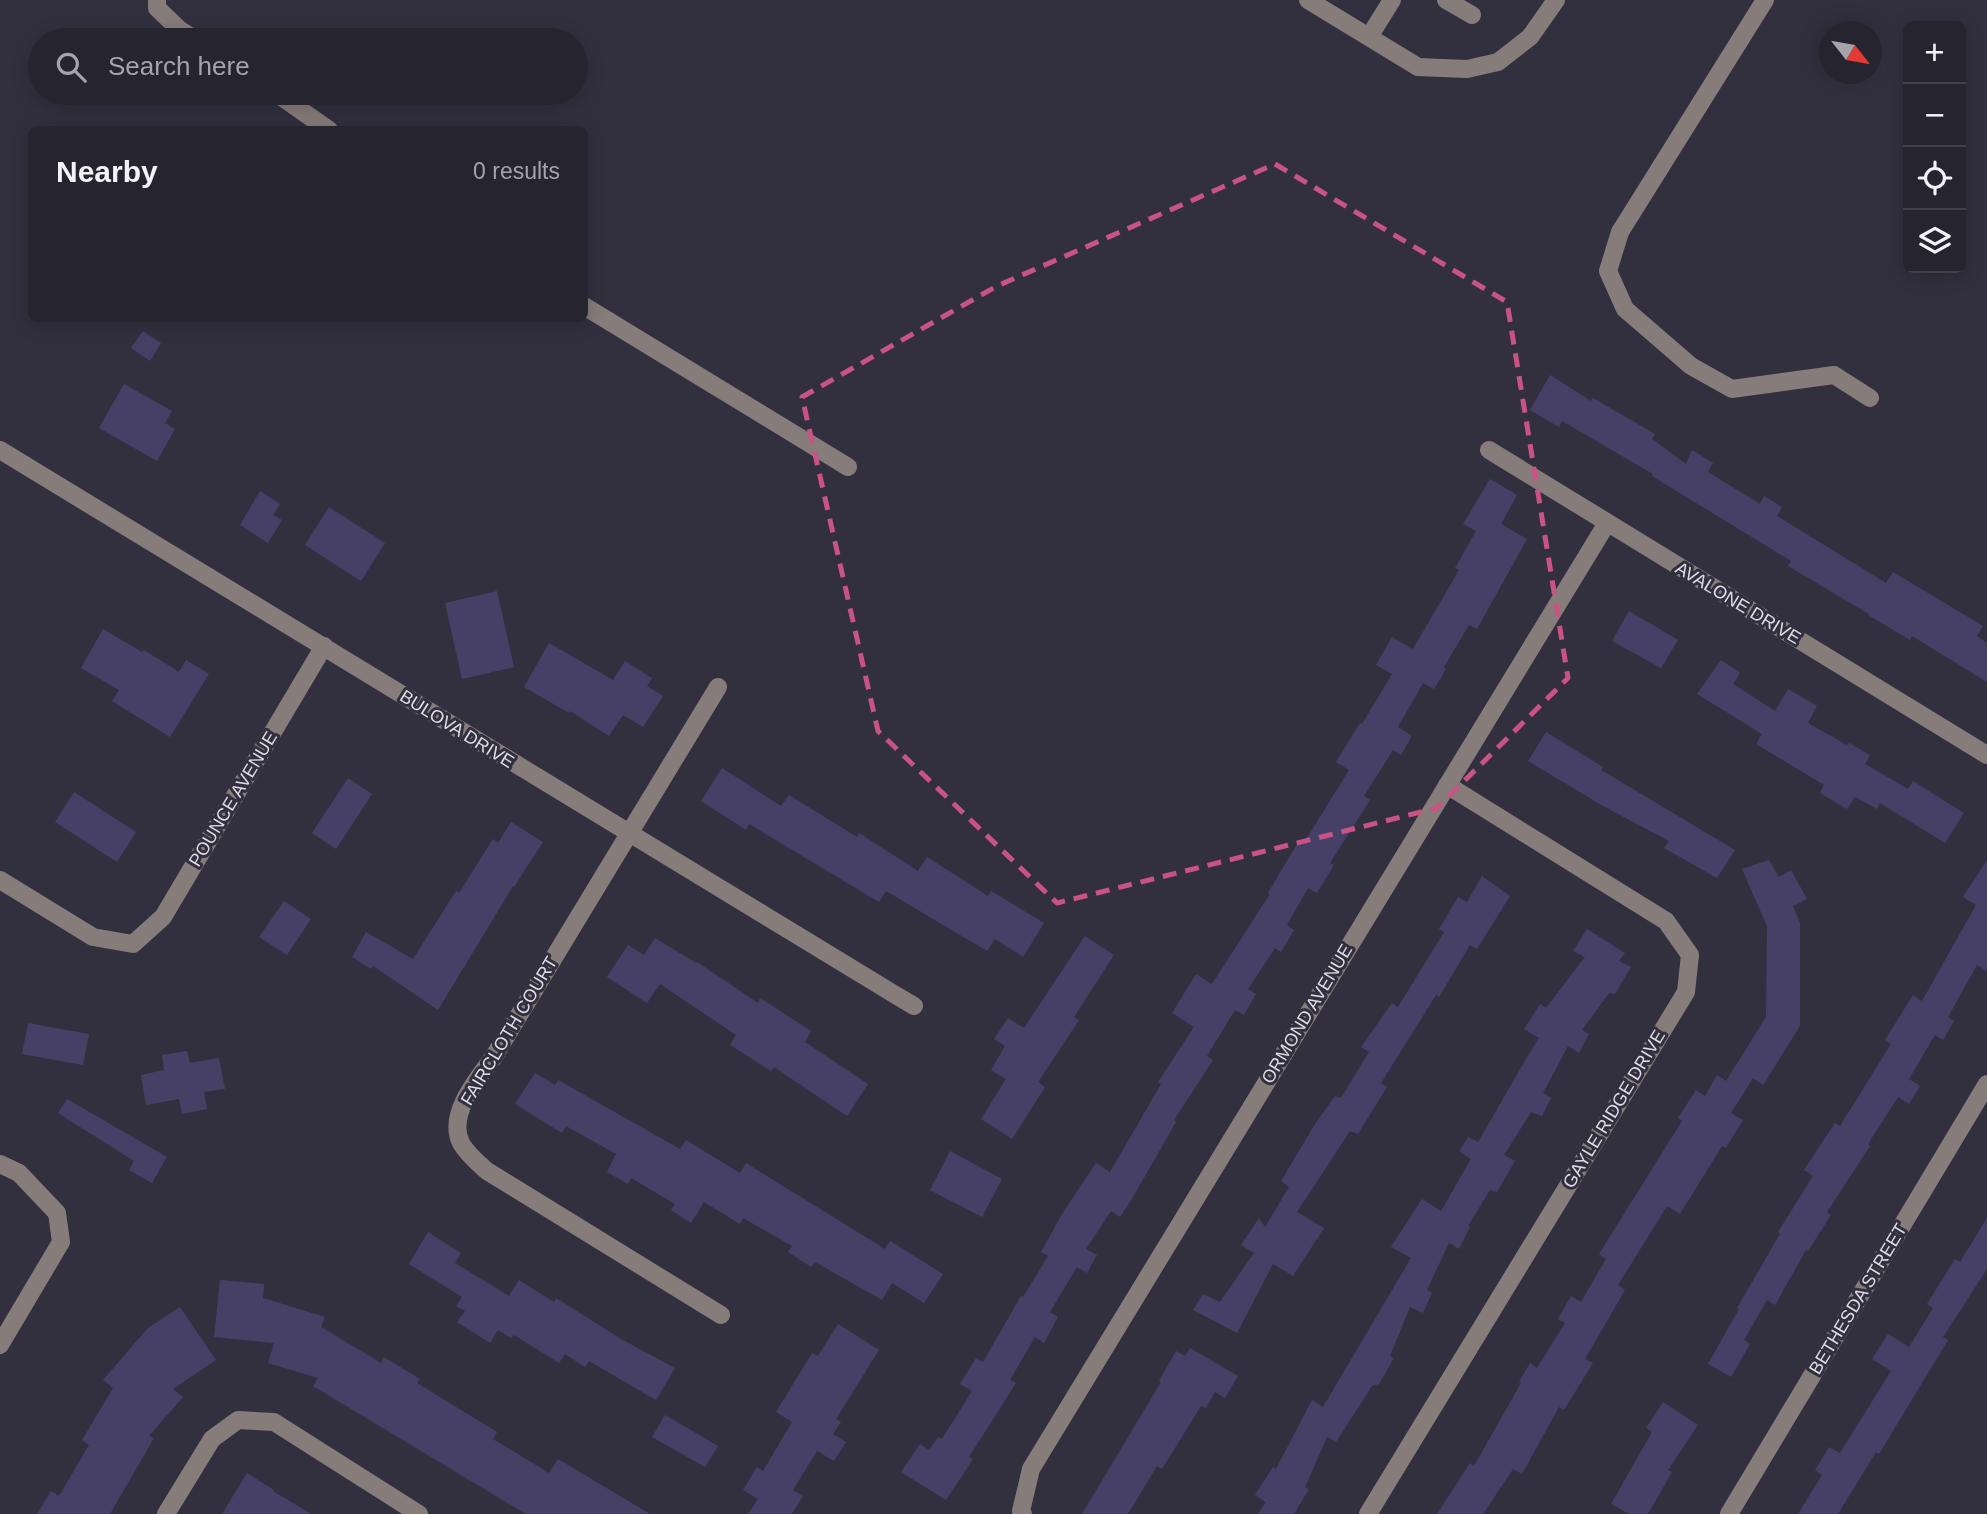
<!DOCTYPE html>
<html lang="en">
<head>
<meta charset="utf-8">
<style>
  body { margin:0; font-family:Helvetica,sans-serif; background:#32303b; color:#f1f3f6 }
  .controls { position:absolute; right:21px; top:21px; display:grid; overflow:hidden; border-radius:10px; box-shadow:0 4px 18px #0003 }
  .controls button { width:63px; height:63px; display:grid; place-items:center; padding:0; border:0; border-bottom:2px solid #42414b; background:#26242f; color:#f1f3f6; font:35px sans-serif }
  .compass { position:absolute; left:1819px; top:21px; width:63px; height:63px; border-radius:50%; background:#26242f; box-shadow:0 4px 18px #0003; rotate:121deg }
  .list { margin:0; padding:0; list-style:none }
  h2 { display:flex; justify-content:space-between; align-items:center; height:91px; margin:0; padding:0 28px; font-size:30px }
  h2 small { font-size:23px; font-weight:400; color:#a4a4aa }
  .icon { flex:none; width:38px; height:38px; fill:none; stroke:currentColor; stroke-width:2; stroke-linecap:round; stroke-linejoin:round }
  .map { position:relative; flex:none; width:1987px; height:1514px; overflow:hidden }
  .search { position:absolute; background:#26242f; box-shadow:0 4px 18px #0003; left:28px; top:28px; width:560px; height:77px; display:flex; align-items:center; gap:18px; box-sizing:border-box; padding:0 24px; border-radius:38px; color:#a4a4aa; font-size:26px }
  .panel { position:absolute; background:#26242f; box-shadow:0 4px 18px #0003; left:28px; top:126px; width:560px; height:196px; border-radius:10px }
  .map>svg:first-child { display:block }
  .building { fill:#464067 }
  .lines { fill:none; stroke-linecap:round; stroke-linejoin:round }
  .minor { stroke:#867c7a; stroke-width:18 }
  .marked { fill:none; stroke:#ca5385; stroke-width:5; stroke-dasharray:14 9; stroke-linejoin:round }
  .labels { text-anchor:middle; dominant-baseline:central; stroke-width:6; stroke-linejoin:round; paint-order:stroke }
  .street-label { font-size:18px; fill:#dddce7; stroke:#32303f }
</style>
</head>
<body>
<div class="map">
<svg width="1987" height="1514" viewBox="0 0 1987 1514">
  <rect width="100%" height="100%" fill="#32303f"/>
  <path class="building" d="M 143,331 L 161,343 L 150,361 L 131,348 Z
    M 1550,375 L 1591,401 L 1593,398 L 1655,434 L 1652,439 L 1686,464 L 1692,450 L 1713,463 L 1708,472 L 1760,504 L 1764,496 L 1782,507 L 1777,516 L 1886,583 L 1893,572 L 1983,626 L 1977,636 L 1987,643 L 1987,682 L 1912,636 L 1910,640 L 1868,615 L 1869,614 L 1788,566 L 1791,561 L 1652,476 L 1653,474 L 1562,421 L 1559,427 L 1530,410 Z
    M 124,384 L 172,411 L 165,423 L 175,429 L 157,461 L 99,428 Z
    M 1490,479 L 1517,495 L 1501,524 L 1527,539 L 1477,629 L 1469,625 L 1444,667 L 1446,669 L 1434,689 L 1423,683 L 1398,727 L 1412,736 L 1401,755 L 1393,750 L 1364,796 L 1370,800 L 1330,863 L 1334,865 L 1317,893 L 1308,888 L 1287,925 L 1294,930 L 1281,952 L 1275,948 L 1248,989 L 1256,994 L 1244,1015 L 1235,1010 L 1207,1056 L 1213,1060 L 1174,1120 L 1176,1122 L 1133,1197 L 1120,1217 L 1111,1211 L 1086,1249 L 1097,1255 L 1087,1273 L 1077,1267 L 1050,1312 L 1058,1317 L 1044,1343 L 1035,1337 L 1010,1380 L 1016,1383 L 969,1457 L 973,1459 L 946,1500 L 901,1472 L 920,1444 L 929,1450 L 938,1437 L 942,1439 L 972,1391 L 960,1384 L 976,1358 L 983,1362 L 1021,1296 L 1023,1297 L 1048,1256 L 1041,1252 L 1062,1214 L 1096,1163 L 1110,1172 L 1161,1084 L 1158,1082 L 1194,1027 L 1172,1013 L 1196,974 L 1212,984 L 1270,894 L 1268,893 L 1297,844 L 1302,846 L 1349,770 L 1336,762 L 1360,723 L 1362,724 L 1392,674 L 1376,665 L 1392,637 L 1413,649 L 1459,570 L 1455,568 L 1476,531 L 1463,524 Z
    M 260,491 L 280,504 L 273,515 L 282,520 L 268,543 L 240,525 Z
    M 329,507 L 385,543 L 361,581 L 305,545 Z
    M 497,591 L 514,667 L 462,679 L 445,603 Z
    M 1629,611 L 1678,640 L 1661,668 L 1612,641 Z
    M 103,629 L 142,652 L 144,650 L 179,672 L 186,660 L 209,674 L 170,737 L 112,701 L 119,690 L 81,668 Z
    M 549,643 L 613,680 L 625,661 L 652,678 L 647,686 L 663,696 L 643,727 L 623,715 L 609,736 L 570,711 L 569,713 L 524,687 Z
    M 1721,660 L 1740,673 L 1733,684 L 1775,711 L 1788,689 L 1817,706 L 1808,723 L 1847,745 L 1849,743 L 1870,755 L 1865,764 L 1908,789 L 1913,781 L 1964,813 L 1945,843 L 1880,803 L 1877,809 L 1855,797 L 1847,809 L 1820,793 L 1824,785 L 1756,744 L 1762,734 L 1697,694 Z
    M 1546,732 L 1603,767 L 1601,770 L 1735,850 L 1717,878 L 1664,848 L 1669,841 L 1603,806 L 1528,761 Z
    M 722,768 L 781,806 L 789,795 L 857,837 L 859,833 L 918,871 L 927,857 L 988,896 L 991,891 L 1044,923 L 1023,957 L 995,939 L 987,951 L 886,891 L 879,902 L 749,824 L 746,830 L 701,801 Z
    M 348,778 L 372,794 L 336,849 L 312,833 Z
    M 74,792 L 136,832 L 117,862 L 55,822 Z
    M 511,822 L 543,842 L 514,887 L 513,886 L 438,1010 L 373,966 L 371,969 L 352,957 L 366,932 L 413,959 L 456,891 L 459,893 L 493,839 L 498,843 Z
    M 1769,860 L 1779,877 L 1791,870 L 1807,899 L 1793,906 L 1800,923 L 1800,1026 L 1763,1085 L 1753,1078 L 1731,1113 L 1743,1120 L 1726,1148 L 1722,1146 L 1680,1214 L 1667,1206 L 1618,1285 L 1625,1290 L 1585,1359 L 1593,1363 L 1564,1410 L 1559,1407 L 1522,1474 L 1513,1469 L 1483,1514 L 1437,1514 L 1470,1463 L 1474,1466 L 1521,1383 L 1519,1382 L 1530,1363 L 1537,1368 L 1565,1323 L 1558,1319 L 1571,1296 L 1581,1302 L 1606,1259 L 1599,1254 L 1682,1121 L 1678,1118 L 1696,1090 L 1705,1096 L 1717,1075 L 1726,1081 L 1766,1017 L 1767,926 L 1742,869 Z
    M 1987,860 L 1987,971 L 1977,965 L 1948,1017 L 1954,1021 L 1943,1040 L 1935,1035 L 1909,1079 L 1920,1086 L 1909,1104 L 1898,1097 L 1868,1144 L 1870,1146 L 1827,1212 L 1831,1215 L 1808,1251 L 1806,1250 L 1775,1305 L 1767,1300 L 1744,1340 L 1750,1344 L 1731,1377 L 1708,1364 L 1739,1309 L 1737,1308 L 1780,1234 L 1778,1232 L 1813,1176 L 1804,1170 L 1835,1123 L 1840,1126 L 1891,1044 L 1885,1040 L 1913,995 L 1922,1001 L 1976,905 L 1963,897 Z
    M 1482,876 L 1510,896 L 1477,949 L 1470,945 L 1439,997 L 1436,995 L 1381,1083 L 1387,1087 L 1358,1134 L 1350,1131 L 1297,1212 L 1324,1228 L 1293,1276 L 1273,1264 L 1237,1333 L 1193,1310 L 1203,1294 L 1220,1302 L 1254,1253 L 1241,1245 L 1259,1218 L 1265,1227 L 1289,1187 L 1281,1181 L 1315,1124 L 1335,1096 L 1341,1098 L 1369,1052 L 1361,1047 L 1392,1003 L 1398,1007 L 1444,932 L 1439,929 L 1458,897 L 1467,902 Z
    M 284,901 L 311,919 L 287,955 L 259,937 Z
    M 1587,929 L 1625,953 L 1619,961 L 1631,967 L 1615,994 L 1609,993 L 1582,1030 L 1589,1034 L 1579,1053 L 1568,1046 L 1543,1093 L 1551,1098 L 1542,1116 L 1531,1112 L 1504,1155 L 1515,1161 L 1497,1192 L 1490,1190 L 1468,1226 L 1470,1227 L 1459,1249 L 1449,1243 L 1427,1290 L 1432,1293 L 1423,1313 L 1410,1307 L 1390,1356 L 1394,1358 L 1379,1384 L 1372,1386 L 1336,1442 L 1327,1437 L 1305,1487 L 1309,1489 L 1294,1514 L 1258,1514 L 1266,1502 L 1255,1495 L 1273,1467 L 1276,1469 L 1312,1400 L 1323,1407 L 1411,1258 L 1391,1247 L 1422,1199 L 1441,1211 L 1471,1159 L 1459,1151 L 1468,1137 L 1478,1142 L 1526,1059 L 1539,1038 L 1524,1029 L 1540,1004 L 1546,1008 L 1585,957 L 1573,951 Z
    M 1085,936 L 1114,955 L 1074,1017 L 1079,1020 L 1038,1082 L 1045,1087 L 1012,1139 L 981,1119 L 1006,1079 L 991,1070 L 1005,1046 L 994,1039 L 1008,1018 L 1024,1028 Z
    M 655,938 L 696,963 L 697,962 L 758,1003 L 760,998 L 811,1031 L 805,1042 L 868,1084 L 847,1116 L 774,1067 L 771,1071 L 730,1045 L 736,1035 L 660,984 L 647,1003 L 607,977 L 628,945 L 644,955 Z
    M 28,1023 L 89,1034 L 83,1065 L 22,1054 Z
    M 187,1051 L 190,1063 L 219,1058 L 225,1089 L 204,1092 L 207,1109 L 182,1114 L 179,1099 L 146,1105 L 141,1075 L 164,1070 L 162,1055 Z
    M 535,1073 L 555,1085 L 558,1080 L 680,1149 L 686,1140 L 740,1173 L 746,1163 L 885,1249 L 890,1241 L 943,1274 L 924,1303 L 892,1283 L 882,1300 L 815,1262 L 811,1267 L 788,1252 L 792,1246 L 743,1218 L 740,1224 L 704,1202 L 691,1223 L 671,1210 L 675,1204 L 631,1178 L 628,1184 L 607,1172 L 616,1154 L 566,1126 L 562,1133 L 515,1104 Z
    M 67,1099 L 167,1157 L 152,1183 L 129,1170 L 134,1161 L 58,1113 Z
    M 950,1151 L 1002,1179 L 982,1217 L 930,1190 Z
    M 1987,1218 L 1987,1269 L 1943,1337 L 1948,1340 L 1879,1454 L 1876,1452 L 1838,1514 L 1798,1514 L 1822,1475 L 1815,1470 L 1829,1447 L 1840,1453 L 1891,1371 L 1872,1359 L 1888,1334 L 1909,1347 L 1933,1308 L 1927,1304 L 1955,1259 L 1960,1262 Z
    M 428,1232 L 461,1253 L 455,1263 L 509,1296 L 519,1280 L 554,1302 L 556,1298 L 621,1339 L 675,1368 L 656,1400 L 589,1361 L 585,1367 L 565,1354 L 559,1363 L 514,1335 L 511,1338 L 498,1330 L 490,1343 L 457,1322 L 465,1311 L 456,1306 L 462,1297 L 409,1264 Z
    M 220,1280 L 264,1284 L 263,1298 L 325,1317 L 321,1327 L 381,1363 L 384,1357 L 420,1379 L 417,1383 L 497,1432 L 493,1439 L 549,1473 L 558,1459 L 650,1514 L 526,1514 L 313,1386 L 318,1378 L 268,1363 L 274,1343 L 214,1337 Z
    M 180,1307 L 216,1360 L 173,1389 L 183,1397 L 149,1436 L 154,1438 L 110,1514 L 37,1514 L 51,1491 L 59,1496 L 89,1445 L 82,1440 L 113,1388 L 103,1380 L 148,1328 Z
    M 838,1324 L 879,1350 L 836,1419 L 841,1422 L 833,1434 L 846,1442 L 834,1461 L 817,1451 L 793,1490 L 803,1496 L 792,1514 L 748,1514 L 758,1499 L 743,1490 L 757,1467 L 763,1471 L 792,1422 L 776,1412 L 812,1353 L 818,1356 Z
    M 1190,1348 L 1238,1376 L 1225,1398 L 1215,1392 L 1206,1408 L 1201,1406 L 1162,1469 L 1157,1466 L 1128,1514 L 1082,1514 L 1161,1382 L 1159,1381 L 1176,1351 L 1185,1356 Z
    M 1663,1402 L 1698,1425 L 1668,1470 L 1672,1472 L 1648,1514 L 1629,1514 L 1611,1504 L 1652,1432 L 1646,1428 Z
    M 665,1415 L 718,1446 L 705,1467 L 652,1437 Z
    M 247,1473 L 274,1490 L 273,1491 L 311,1514 L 222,1514 Z"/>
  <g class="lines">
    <path class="minor" d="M 157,0 L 157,8 L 180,30 L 196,40
      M 1308,0 L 1418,67 L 1467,69 L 1498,62 L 1530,37 L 1556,0
      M 1446,0 L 1472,15
      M 1765,0 L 1620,232 L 1608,271 L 1625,309 L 1691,366 L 1732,389 L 1834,375 L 1870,398
      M 1369,37 L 1392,0
      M 276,93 L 329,130
      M 584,306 L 848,467
      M 0,450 C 305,635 608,823 914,1006
      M 1489,450 L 1987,755
      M 718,687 L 493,1058 C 477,1079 447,1115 461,1143 C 467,1154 478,1163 487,1171 L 721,1315
      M 0,880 L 93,937 L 133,944 L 163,917 L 324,646
      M 0,1164 L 19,1173 L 57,1213 L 61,1242 L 0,1345
      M 166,1514 L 212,1439 L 238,1420 L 274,1422 L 419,1514
      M 1023,1514 L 1021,1511 L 1031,1469 L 1607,523
      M 1368,1514 L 1686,992 L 1690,955 L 1666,921 L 1447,785
      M 1729,1514 L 1987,1084"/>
  </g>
  <path class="marked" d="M 1275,164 L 1507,302 L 1568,678 L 1437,808 L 1057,903 L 878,731 L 802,397 L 997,286 Z"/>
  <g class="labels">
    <g class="street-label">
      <text transform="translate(1738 603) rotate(31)">AVALONE DRIVE</text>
      <text transform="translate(457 729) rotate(32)">BULOVA DRIVE</text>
      <text transform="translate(233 799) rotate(-59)">POUNCE AVENUE</text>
      <text transform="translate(1307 1014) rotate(-59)">ORMOND AVENUE</text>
      <text transform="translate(509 1031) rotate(-59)">FAIRCLOTH COURT</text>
      <text transform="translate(1614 1109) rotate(-59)">GAYLE RIDGE DRIVE</text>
      <text transform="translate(1858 1299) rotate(-59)">BETHESDA STREET</text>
    </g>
  </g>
</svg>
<div class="controls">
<button>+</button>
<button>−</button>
<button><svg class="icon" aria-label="locate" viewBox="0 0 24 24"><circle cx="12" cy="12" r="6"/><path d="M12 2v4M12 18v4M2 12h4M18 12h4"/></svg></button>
<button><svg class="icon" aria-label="layers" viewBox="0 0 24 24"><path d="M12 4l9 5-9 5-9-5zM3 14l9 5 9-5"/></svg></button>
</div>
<svg class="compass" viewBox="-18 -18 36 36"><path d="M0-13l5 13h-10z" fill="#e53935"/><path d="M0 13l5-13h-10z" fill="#a4a4aa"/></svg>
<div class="search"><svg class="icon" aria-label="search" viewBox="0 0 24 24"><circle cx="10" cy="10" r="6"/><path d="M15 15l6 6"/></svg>Search here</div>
<section class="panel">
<h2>Nearby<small>0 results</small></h2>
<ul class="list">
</ul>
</section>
</div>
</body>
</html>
